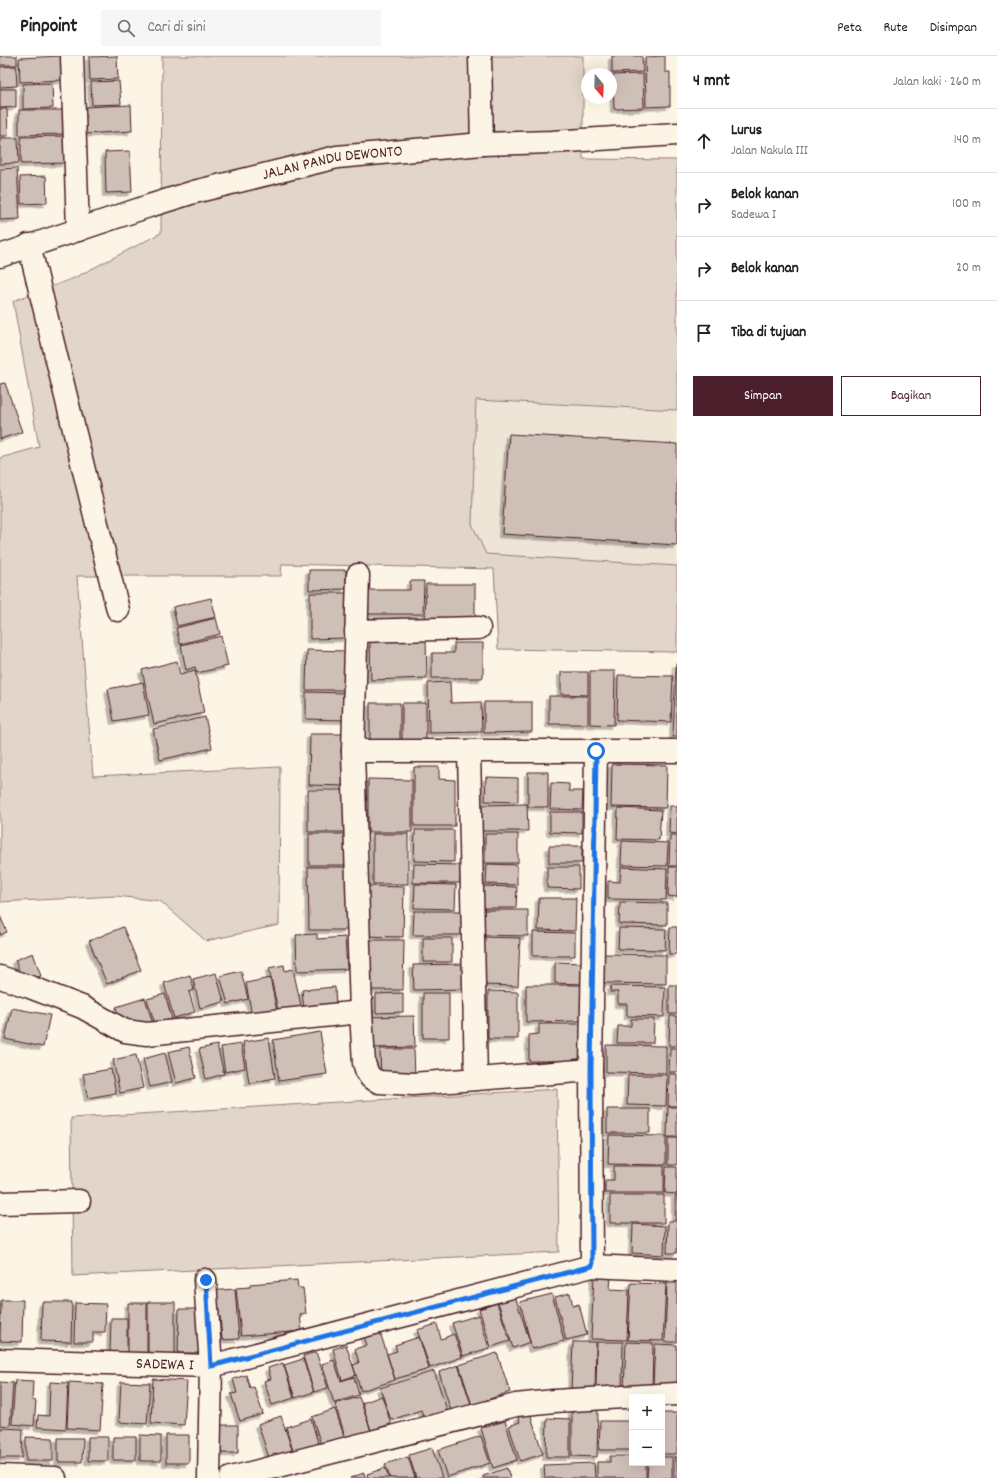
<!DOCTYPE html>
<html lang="id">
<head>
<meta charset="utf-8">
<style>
  body { margin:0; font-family:Dekko,sans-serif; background:#f6f6f6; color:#202124 }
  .controls { position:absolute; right:12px; bottom:12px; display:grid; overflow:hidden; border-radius:0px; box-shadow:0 4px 16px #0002 }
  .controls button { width:36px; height:36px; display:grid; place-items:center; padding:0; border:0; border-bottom:1px solid #e0e0e0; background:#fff; color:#202124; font:20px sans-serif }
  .compass { position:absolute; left:581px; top:12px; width:36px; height:36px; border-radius:50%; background:#fff; box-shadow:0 4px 16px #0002; rotate:161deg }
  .stop { position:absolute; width:12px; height:12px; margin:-9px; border:3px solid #1a73e8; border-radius:50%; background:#fff }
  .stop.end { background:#1a73e8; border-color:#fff; box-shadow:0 1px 4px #0008 }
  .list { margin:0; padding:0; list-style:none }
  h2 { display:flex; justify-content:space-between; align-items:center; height:52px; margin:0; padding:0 16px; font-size:17px }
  h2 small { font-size:13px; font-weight:400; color:#757577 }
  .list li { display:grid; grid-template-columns:26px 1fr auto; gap:12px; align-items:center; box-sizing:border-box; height:64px; padding:0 16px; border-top:1px solid #e0e0e0 }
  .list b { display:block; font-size:15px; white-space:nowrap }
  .list p { margin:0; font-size:13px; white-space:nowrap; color:#757577 }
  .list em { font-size:13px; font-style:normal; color:#757577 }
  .actions { display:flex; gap:8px; padding:12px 16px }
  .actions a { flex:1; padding:9px 0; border:1px solid #4a1f2b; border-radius:0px; text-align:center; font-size:14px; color:#4a1f2b }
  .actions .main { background:#4a1f2b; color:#fff }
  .icon { flex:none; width:22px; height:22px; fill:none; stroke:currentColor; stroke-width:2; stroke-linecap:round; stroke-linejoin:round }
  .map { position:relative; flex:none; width:677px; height:1422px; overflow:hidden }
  header { display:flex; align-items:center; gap:24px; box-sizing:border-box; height:56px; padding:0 20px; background:#fff; border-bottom:1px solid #e0e0e0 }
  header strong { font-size:19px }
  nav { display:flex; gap:22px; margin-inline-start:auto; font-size:14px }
  .search { width:280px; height:36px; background:#f6f6f6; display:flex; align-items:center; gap:10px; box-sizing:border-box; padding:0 14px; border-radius:0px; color:#757577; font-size:15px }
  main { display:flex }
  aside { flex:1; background:#fff }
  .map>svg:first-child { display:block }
  .built { fill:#eee5d7 }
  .green { fill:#e2d5ca; stroke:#967a7a }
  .building { fill:#cfc0b7; stroke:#4a1f2b; filter:url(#shadow) }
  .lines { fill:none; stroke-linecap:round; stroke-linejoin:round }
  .minor-casing { stroke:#4a1f2b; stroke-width:25 }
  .minor { stroke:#fcf5e5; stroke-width:22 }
  .route { stroke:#1a73e8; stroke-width:5 }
  .labels { text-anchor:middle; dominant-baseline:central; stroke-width:3; stroke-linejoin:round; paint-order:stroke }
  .street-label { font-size:16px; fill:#4a1f2b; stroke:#fcf5e5 }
</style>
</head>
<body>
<header>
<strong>Pinpoint</strong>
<div class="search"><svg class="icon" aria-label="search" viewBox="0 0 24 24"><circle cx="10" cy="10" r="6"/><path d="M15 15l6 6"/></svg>Cari di sini</div>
<nav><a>Peta</a><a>Rute</a><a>Disimpan</a></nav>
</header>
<main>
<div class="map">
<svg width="677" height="1422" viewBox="0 0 677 1422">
  <defs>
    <filter id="shadow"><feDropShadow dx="-3.5" dy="3.5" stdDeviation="0" flood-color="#0004"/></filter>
  </defs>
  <rect width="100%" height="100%" fill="#fcf5e5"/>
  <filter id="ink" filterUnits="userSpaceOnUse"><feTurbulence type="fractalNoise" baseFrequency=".025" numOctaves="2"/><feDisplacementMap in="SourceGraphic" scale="8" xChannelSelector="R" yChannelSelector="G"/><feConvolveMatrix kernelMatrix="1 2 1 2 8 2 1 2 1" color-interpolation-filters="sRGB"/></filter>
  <g filter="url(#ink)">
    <path class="built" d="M 476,344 L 677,354 L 677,510 L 486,498 L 472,468 Z"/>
    <path class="green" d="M 162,0 L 583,0 L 583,103 L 677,104 L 677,354 L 476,344 L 472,468 L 486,498 L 677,510 L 677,596 L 498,593 L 494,513 L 282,508 L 281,520 L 77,520 L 93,720 L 280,711 L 279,869 L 206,885 L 160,845 L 116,840 L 0,846 L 0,402 L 39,391 L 13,245 L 74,222 L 161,177 Z
      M 557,1033 L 559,1196 L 73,1220 L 71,1062 Z"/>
    <path class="building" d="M 0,0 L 17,0 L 17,9 L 0,9 Z
      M 62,0 L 63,24 L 20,26 L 19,2 Z
      M 117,0 L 118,23 L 90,24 L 89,1 Z
      M 612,0 L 642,0 L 643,16 L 612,17 Z
      M 665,0 L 665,16 L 670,16 L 670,50 L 646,51 L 645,1 Z
      M 16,10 L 17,30 L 0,31 L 0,11 Z
      M 643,18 L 644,52 L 614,53 L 613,19 Z
      M 119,25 L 121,48 L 92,49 L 91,26 Z
      M 52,27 L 53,52 L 23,53 L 23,28 Z
      M 0,33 L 16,33 L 16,51 L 0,52 Z
      M 131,49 L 132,75 L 83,78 L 82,51 Z
      M 0,53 L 7,53 L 8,80 L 0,80 Z
      M 19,54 L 65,54 L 65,78 L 19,79 Z
      M 65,80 L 65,107 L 21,108 L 21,81 Z
      M 0,82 L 18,82 L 19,107 L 0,108 Z
      M 130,95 L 132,136 L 106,137 L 105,96 Z
      M 17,112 L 20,163 L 0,164 L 0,113 Z
      M 46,120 L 47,147 L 21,148 L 20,121 Z
      M 5,327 L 22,376 L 0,383 L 0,328 Z
      M 509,378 L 677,388 L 677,489 L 502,478 Z
      M 309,514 L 346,514 L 346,533 L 309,534 Z
      M 410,525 L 424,525 L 423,558 L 368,558 L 368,534 L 410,534 Z
      M 426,528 L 475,528 L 475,566 L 425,566 Z
      M 310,537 L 346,537 L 346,582 L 310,583 Z
      M 211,542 L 216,561 L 177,570 L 173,551 Z
      M 216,562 L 220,578 L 180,588 L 176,572 Z
      M 221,580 L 228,610 L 197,617 L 195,611 L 186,614 L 181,589 Z
      M 426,584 L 427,622 L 371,624 L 370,586 Z
      M 454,587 L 483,587 L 483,622 L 432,622 L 432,597 L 454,597 Z
      M 307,594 L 346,595 L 346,634 L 306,634 Z
      M 177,605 L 180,618 L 195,614 L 204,657 L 154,668 L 142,614 Z
      M 676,607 L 677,607 L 677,681 L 673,681 Z
      M 590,615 L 615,615 L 614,669 L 590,668 Z
      M 561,616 L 588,616 L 588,639 L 561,638 Z
      M 618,619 L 673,620 L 671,666 L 617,664 Z
      M 143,626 L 149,659 L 114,665 L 108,633 Z
      M 450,626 L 451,647 L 481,646 L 482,676 L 429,677 L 428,627 Z
      M 306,636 L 346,637 L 345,664 L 306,663 Z
      M 549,640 L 588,640 L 588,668 L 549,668 Z
      M 484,646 L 532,646 L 532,676 L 484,677 Z
      M 370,647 L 400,647 L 400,684 L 370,684 Z
      M 402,647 L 426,647 L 426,684 L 402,685 Z
      M 205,661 L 212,692 L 160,704 L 153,673 Z
      M 310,678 L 347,678 L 346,730 L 309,729 Z
      M 612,708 L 667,709 L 666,752 L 611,751 Z
      M 414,711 L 439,711 L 439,723 L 455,724 L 455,770 L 414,770 Z
      M 528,716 L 548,716 L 548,751 L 528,751 Z
      M 486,721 L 518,722 L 518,746 L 485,745 Z
      M 368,723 L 412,724 L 412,776 L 368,776 Z
      M 551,727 L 569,728 L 569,735 L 583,735 L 582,754 L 550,753 Z
      M 308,734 L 346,734 L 346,776 L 308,776 Z
      M 527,748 L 528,775 L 482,775 L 482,749 Z
      M 670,750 L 677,750 L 677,778 L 669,777 Z
      M 618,752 L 661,754 L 659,784 L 617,783 Z
      M 550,756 L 582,756 L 582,777 L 550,776 Z
      M 415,774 L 454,774 L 454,806 L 414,805 Z
      M 309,778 L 347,778 L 347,809 L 309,809 Z
      M 373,778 L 408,778 L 408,828 L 373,828 Z
      M 485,778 L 518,778 L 518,807 L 485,807 Z
      M 670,779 L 677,779 L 677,810 L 669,810 Z
      M 622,785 L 668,787 L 667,810 L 621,809 Z
      M 549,790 L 582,790 L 582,807 L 549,807 Z
      M 414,808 L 460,809 L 460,827 L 413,827 Z
      M 487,808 L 517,809 L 517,829 L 486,828 Z
      M 308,811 L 347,811 L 347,874 L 309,874 Z
      M 547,811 L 579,811 L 579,833 L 547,832 Z
      M 621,811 L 667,813 L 666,844 L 608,843 L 608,825 L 620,826 Z
      M 669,811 L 677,811 L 677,841 L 668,840 Z
      M 415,828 L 456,829 L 455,853 L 414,852 Z
      M 365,830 L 404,831 L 403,881 L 364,880 Z
      M 483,830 L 517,831 L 516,852 L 482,852 Z
      M 539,842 L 576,842 L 575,875 L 538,874 Z
      M 620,846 L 667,847 L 667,869 L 619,868 Z
      M 482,854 L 528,854 L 528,880 L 482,879 Z
      M 414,855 L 462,855 L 462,879 L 413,879 Z
      M 0,860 L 7,876 L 0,879 Z
      M 123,871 L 141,914 L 107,928 L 89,885 Z
      M 670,871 L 677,871 L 677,898 L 669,898 Z
      M 619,872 L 666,873 L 665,894 L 618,893 Z
      M 533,876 L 575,877 L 575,900 L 533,900 Z
      M 317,878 L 317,883 L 345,881 L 347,913 L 297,915 L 296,879 Z
      M 483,881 L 520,882 L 518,930 L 482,929 Z
      M 423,882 L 452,882 L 452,906 L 423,906 Z
      M 370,884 L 404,884 L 403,934 L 369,934 Z
      M 33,897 L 41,920 L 23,926 L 15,904 Z
      M 604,898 L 666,899 L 666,928 L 604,927 Z
      M 555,906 L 583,907 L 582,928 L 555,927 Z
      M 464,908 L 464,933 L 414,934 L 413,909 Z
      M 284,909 L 285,915 L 293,913 L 302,954 L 279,959 L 269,912 Z
      M 241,915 L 248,943 L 228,948 L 220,920 Z
      M 216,917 L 224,946 L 200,952 L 193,923 Z
      M 190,919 L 194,934 L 189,936 L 195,956 L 174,962 L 164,927 Z
      M 270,922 L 278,960 L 253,965 L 246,927 Z
      M 526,929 L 581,929 L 582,965 L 526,966 Z
      M 669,929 L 677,929 L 677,958 L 669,958 Z
      M 611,930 L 665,931 L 664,961 L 627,960 L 627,948 L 618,948 L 618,936 L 610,936 Z
      M 335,931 L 336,953 L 304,955 L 302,934 Z
      M 488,935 L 518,936 L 518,983 L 488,983 Z
      M 403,937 L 403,956 L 376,957 L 376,938 Z
      M 423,937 L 449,937 L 449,982 L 423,982 Z
      M 165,938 L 172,963 L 155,968 L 147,943 Z
      M 145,942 L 153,968 L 121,970 L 116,951 Z
      M 12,952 L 50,959 L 43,991 L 5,983 Z
      M 414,960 L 415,991 L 368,992 L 367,961 Z
      M 670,960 L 677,960 L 677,990 L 669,990 Z
      M 631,963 L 654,963 L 653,987 L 617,987 L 618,970 L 631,970 Z
      M 539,968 L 582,968 L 582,1005 L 529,1005 L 529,979 L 539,978 Z
      M 320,976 L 327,1018 L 279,1025 L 273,984 Z
      M 269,982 L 275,1022 L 249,1027 L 243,986 Z
      M 241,988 L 245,1012 L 225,1016 L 221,991 Z
      M 217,989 L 224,1018 L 206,1023 L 199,993 Z
      M 606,989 L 666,990 L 666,1017 L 606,1016 Z
      M 189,991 L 196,1022 L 176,1027 L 168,996 Z
      M 670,992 L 677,992 L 677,1016 L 669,1016 Z
      M 380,993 L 414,993 L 415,1022 L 381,1023 Z
      M 165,997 L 172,1026 L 150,1031 L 143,1003 Z
      M 136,999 L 143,1032 L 120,1037 L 113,1004 Z
      M 111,1013 L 116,1037 L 88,1042 L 83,1018 Z
      M 669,1018 L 677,1018 L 677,1050 L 668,1050 Z
      M 628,1019 L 667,1019 L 666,1050 L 627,1049 Z
      M 668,1051 L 677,1051 L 677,1081 L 667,1081 Z
      M 607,1053 L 650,1053 L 650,1077 L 607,1077 Z
      M 609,1079 L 666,1080 L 666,1109 L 608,1108 Z
      M 668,1082 L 677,1082 L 677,1109 L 668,1109 Z
      M 614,1110 L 664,1110 L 664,1137 L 605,1137 L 605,1124 L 614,1124 Z
      M 666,1111 L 677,1111 L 677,1138 L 665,1137 Z
      M 610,1139 L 664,1139 L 664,1167 L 610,1167 Z
      M 675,1139 L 677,1139 L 677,1164 L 675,1164 Z
      M 668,1165 L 677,1165 L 677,1197 L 667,1197 Z
      M 633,1168 L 665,1170 L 664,1199 L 632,1197 Z
      M 594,1220 L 611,1220 L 610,1233 L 629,1234 L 627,1284 L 591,1283 Z
      M 297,1224 L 298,1232 L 303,1232 L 306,1258 L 300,1259 L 302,1275 L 241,1280 L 236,1232 L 250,1231 L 250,1228 Z
      M 631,1227 L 666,1228 L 663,1285 L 628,1284 Z
      M 667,1227 L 677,1227 L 677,1286 L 665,1286 Z
      M 235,1233 L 239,1283 L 222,1284 L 220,1260 L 210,1261 L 208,1235 Z
      M 570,1237 L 573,1250 L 579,1248 L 587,1279 L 566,1284 L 555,1241 Z
      M 552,1238 L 564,1285 L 532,1293 L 520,1246 Z
      M 515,1240 L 530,1286 L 513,1292 L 498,1246 Z
      M 1,1244 L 23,1244 L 22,1286 L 0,1285 Z
      M 42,1246 L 72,1246 L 71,1286 L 41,1285 Z
      M 148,1246 L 175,1246 L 175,1300 L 148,1300 Z
      M 75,1247 L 106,1248 L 105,1276 L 93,1276 L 93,1286 L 74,1286 Z
      M 128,1247 L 147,1247 L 147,1300 L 128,1300 Z
      M 497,1247 L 510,1285 L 491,1291 L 479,1253 Z
      M 179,1253 L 199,1253 L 199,1297 L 178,1297 Z
      M 479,1259 L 489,1292 L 463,1300 L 452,1267 Z
      M 111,1262 L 127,1262 L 127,1299 L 110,1299 Z
      M 437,1268 L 441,1283 L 454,1278 L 462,1301 L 430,1312 L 417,1274 Z
      M 380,1276 L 395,1324 L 361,1335 L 353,1309 L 359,1307 L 355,1293 L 367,1289 L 364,1281 Z
      M 419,1281 L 429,1313 L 395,1323 L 387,1298 L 397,1295 L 395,1289 Z
      M 573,1286 L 596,1286 L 595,1337 L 571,1336 Z
      M 597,1286 L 623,1286 L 622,1333 L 596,1332 Z
      M 626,1286 L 653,1287 L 652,1334 L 624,1333 Z
      M 655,1288 L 677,1289 L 677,1331 L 653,1330 Z
      M 346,1289 L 356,1319 L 342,1324 L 333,1293 Z
      M 316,1296 L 328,1332 L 314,1336 L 303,1300 Z
      M 497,1297 L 510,1336 L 472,1349 L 459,1309 Z
      M 303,1303 L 314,1336 L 295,1342 L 284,1309 Z
      M 334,1304 L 341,1325 L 354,1321 L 359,1339 L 334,1347 L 322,1308 Z
      M 283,1307 L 294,1342 L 272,1349 L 264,1325 L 271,1323 L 268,1312 Z
      M 458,1309 L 473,1354 L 453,1361 L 439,1316 Z
      M 434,1315 L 447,1354 L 424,1362 L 421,1354 L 391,1364 L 380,1332 Z
      M 246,1319 L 250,1332 L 254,1331 L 263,1358 L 240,1365 L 231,1338 L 237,1337 L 233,1323 Z
      M 153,1323 L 187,1325 L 184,1369 L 151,1367 Z
      M 15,1324 L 33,1325 L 32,1344 L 36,1345 L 34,1370 L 12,1368 Z
      M 0,1326 L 13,1327 L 10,1370 L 0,1369 Z
      M 50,1326 L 68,1327 L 66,1373 L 37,1371 L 38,1359 L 49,1360 Z
      M 69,1326 L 103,1328 L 100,1374 L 67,1372 Z
      M 121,1326 L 150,1327 L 147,1368 L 119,1366 Z
      M 382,1340 L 391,1368 L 371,1374 L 362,1347 Z
      M 359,1341 L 372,1378 L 347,1386 L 335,1348 Z
      M 572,1352 L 598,1352 L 597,1401 L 572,1400 Z
      M 335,1353 L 345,1383 L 322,1391 L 312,1361 Z
      M 530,1357 L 543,1398 L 520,1405 L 509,1370 L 520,1366 L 518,1361 Z
      M 662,1357 L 677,1357 L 677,1398 L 662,1398 Z
      M 281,1360 L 294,1400 L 271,1408 L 258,1368 Z
      M 547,1362 L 570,1363 L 570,1401 L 546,1401 Z
      M 311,1363 L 319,1390 L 294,1398 L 286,1371 Z
      M 505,1365 L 517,1404 L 493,1412 L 481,1372 Z
      M 600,1365 L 632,1365 L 632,1394 L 599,1394 Z
      M 217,1369 L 238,1369 L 238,1397 L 216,1397 Z
      M 1,1372 L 23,1373 L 22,1402 L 0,1402 Z
      M 140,1379 L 161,1380 L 161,1405 L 140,1405 Z
      M 166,1379 L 189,1379 L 189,1407 L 166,1407 Z
      M 481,1380 L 490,1407 L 447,1421 L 438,1394 Z
      M 26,1381 L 53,1382 L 53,1405 L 26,1405 Z
      M 88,1381 L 108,1381 L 108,1405 L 88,1405 Z
      M 113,1381 L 136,1381 L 136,1404 L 113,1404 Z
      M 58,1382 L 83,1382 L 82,1406 L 58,1406 Z
      M 432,1392 L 442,1422 L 416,1422 L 409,1399 Z
      M 610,1400 L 632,1400 L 632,1407 L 646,1407 L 646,1422 L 597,1422 L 597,1406 L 610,1406 Z
      M 674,1400 L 677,1401 L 677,1422 L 674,1422 Z
      M 408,1401 L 415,1422 L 390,1422 L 385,1408 Z
      M 662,1401 L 672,1401 L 672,1422 L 647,1422 L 648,1407 L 662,1407 Z
      M 594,1407 L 595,1422 L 545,1422 L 544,1409 Z
      M 385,1412 L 389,1422 L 368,1422 L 367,1418 Z
      M 507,1412 L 510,1422 L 483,1422 L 483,1420 Z
      M 364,1417 L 365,1422 L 350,1422 Z"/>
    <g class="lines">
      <g class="minor-casing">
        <g id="minor">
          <path d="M 72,0 L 78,174"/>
          <path d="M 480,0 L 482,88"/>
          <path d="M 29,189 L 118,554"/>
          <path id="s1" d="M 0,200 L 149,150 L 194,136 L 337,101 L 482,88 L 552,86 L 677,78"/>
          <path d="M 358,519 L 353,695 L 361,956"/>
          <path d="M 356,575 L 479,572"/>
          <path d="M 353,695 L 677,695"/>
          <path d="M 469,695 L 476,1023"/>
          <path d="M 0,921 L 30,931 L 82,951 L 125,975 L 147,978 L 361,956 L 364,1007 L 367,1016 L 371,1022 L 379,1026 L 413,1028 L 591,1014"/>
          <path d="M 0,1147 L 79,1145"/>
          <path d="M 592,1210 L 591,1014 L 596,695"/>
          <path d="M 205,1224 L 211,1310 L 209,1422"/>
          <path id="s2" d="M 0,1304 L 211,1310 L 592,1210 L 677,1214"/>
          <path d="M 0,1420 L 55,1422"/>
          <path d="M 231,1422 L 516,1349 L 554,1345 L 677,1338"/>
        </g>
      </g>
      <use href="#minor" class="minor"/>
    </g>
  </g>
  <g class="lines" filter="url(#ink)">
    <path class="route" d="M 206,1224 L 211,1310 L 592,1210 L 591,1014 L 596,695"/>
  </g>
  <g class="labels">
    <g class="street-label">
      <text stroke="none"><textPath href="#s1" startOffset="346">JALAN PANDU DEWONTO</textPath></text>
      <text stroke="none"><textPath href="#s2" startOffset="165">SADEWA I</textPath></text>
    </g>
  </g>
</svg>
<div class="controls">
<button>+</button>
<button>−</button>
</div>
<svg class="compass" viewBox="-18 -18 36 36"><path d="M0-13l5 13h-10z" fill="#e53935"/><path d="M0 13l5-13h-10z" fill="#757577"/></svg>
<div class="stop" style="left:596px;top:695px"></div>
<div class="stop end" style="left:206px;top:1224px"></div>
</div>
<aside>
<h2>4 mnt<small>Jalan kaki · 260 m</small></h2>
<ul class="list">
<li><svg class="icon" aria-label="ahead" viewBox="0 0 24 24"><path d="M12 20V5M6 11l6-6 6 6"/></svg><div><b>Lurus</b><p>Jalan Nakula III</p></div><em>140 m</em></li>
<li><svg class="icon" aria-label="right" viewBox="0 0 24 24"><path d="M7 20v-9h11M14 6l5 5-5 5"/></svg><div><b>Belok kanan</b><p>Sadewa I</p></div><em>100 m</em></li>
<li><svg class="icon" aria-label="right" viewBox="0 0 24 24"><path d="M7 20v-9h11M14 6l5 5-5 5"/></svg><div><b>Belok kanan</b></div><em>20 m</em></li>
<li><svg class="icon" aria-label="arrive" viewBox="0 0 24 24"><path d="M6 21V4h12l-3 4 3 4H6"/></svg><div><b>Tiba di tujuan</b></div></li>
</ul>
<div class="actions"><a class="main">Simpan</a><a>Bagikan</a></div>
</aside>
</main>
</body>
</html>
